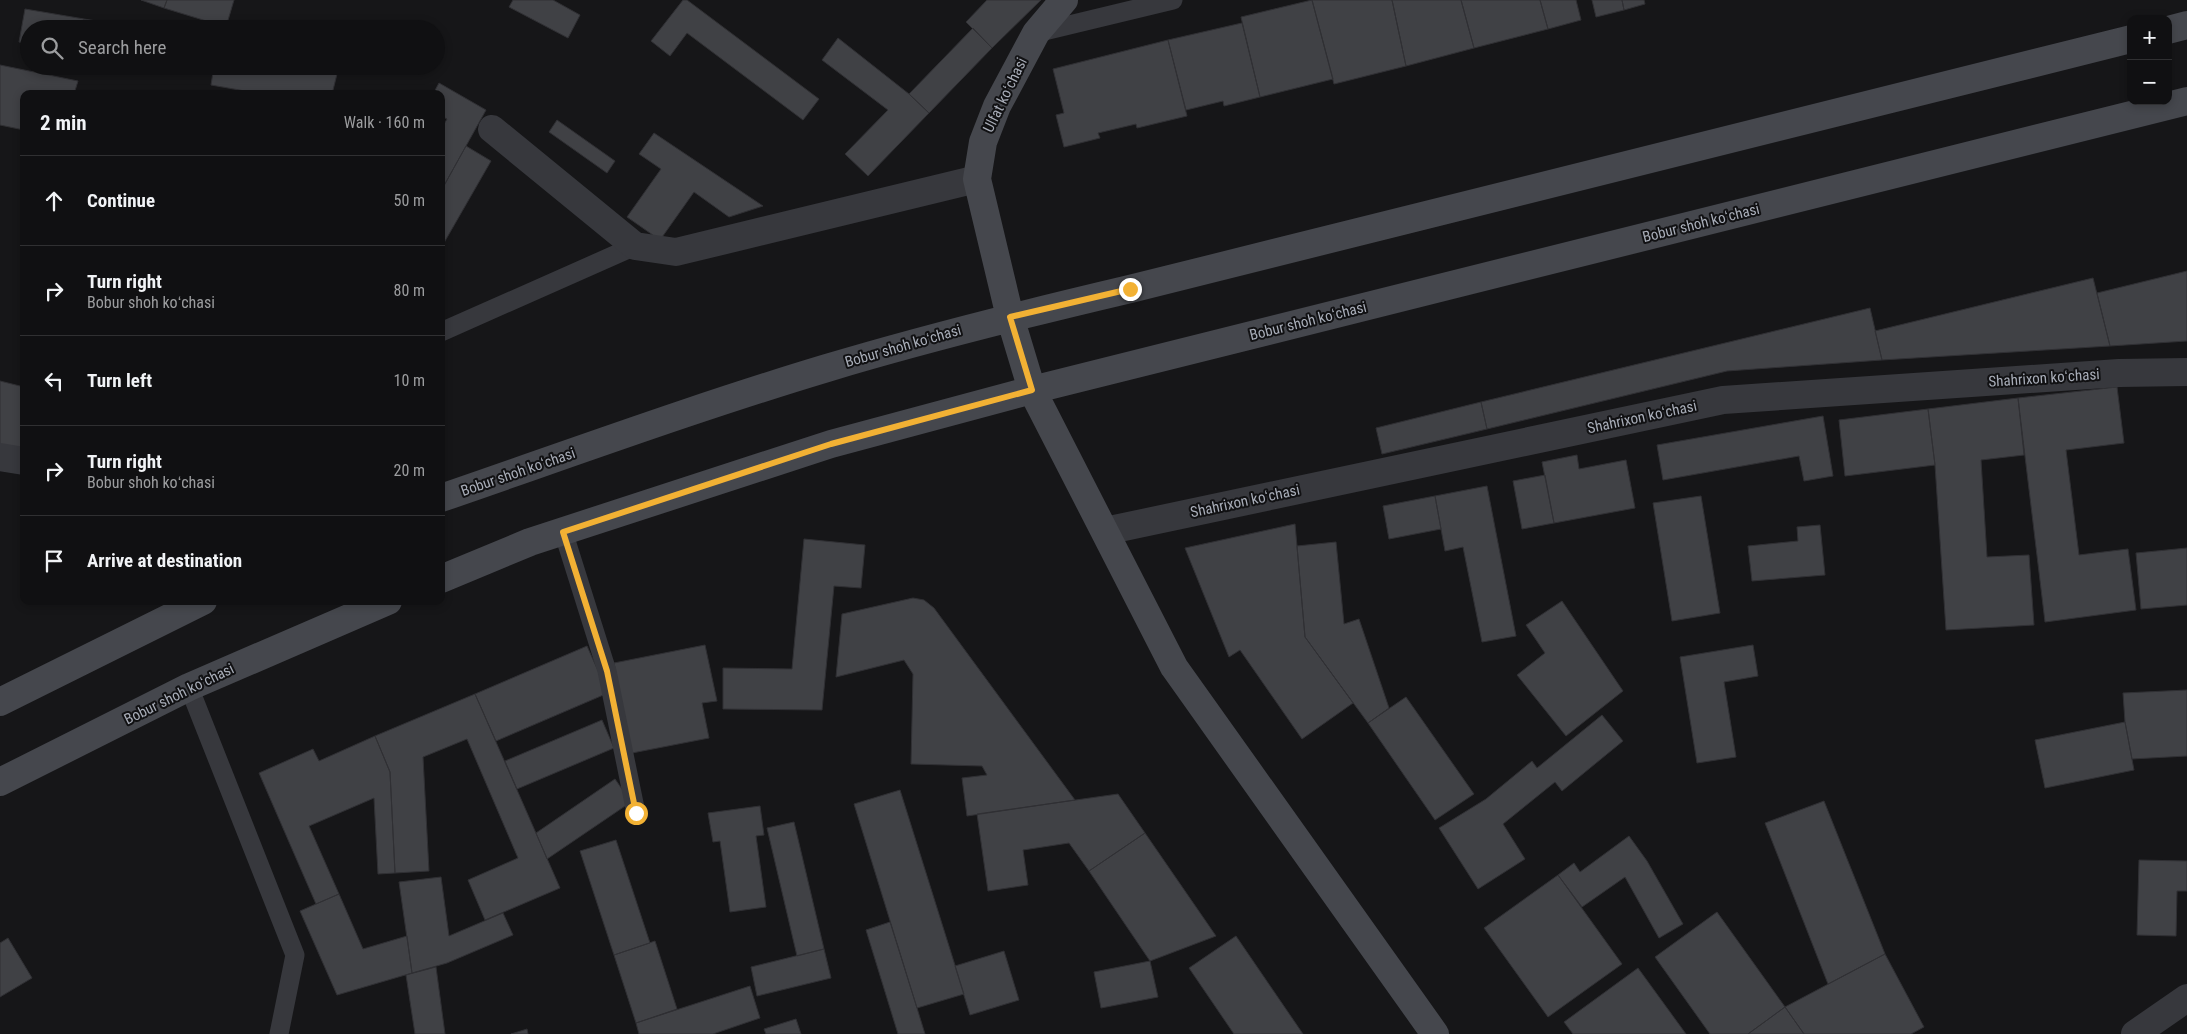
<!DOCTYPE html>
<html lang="en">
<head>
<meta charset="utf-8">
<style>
  body { margin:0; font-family:"Roboto Condensed",sans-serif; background:#19191b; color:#f1f3f6 }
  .controls { position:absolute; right:15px; top:15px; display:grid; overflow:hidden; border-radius:10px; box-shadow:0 2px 8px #0003 }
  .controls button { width:45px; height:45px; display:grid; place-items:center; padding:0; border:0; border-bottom:1px solid #303032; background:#101012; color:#f1f3f6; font:25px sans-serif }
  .stop { position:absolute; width:15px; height:15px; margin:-11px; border:4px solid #f2b134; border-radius:50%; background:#fff }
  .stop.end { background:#f2b134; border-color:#fff; box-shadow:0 1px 5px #0008 }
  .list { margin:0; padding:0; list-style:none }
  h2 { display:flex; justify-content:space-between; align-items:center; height:65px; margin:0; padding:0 20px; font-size:21px }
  h2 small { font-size:16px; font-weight:400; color:#9c9d9f }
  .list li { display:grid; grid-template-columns:32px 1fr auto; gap:15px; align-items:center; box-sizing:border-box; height:90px; padding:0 20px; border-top:1px solid #303032 }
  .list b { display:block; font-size:19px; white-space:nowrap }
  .list p { margin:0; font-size:16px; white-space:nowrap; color:#9c9d9f }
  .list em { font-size:16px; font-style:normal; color:#9c9d9f }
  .icon { flex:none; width:28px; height:28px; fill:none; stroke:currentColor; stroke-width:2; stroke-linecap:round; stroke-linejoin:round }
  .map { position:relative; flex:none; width:2187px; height:1034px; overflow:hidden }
  .search { position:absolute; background:#101012; box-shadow:0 2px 8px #0003; left:20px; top:20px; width:425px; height:55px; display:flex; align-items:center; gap:12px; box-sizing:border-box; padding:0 18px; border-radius:28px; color:#9c9d9f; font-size:19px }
  .panel { position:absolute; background:#101012; box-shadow:0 2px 8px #0003; left:20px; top:90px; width:425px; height:515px; border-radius:10px }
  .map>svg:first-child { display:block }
  .building { fill:#404145; stroke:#303034 }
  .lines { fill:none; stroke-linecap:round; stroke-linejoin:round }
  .lane { stroke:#37383d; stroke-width:19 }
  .street { stroke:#37383d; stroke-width:28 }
  .secondary { stroke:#45474d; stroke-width:28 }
  .route { stroke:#f2b134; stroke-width:6 }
  .labels { text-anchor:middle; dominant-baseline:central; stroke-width:4; stroke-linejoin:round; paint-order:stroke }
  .street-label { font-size:15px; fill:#a8adb8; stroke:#111113 }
</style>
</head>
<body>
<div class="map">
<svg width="2187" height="1034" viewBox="0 0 2187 1034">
  <rect width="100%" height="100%" fill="#161618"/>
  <path class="building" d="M 141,0 L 167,0 L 164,8 Z
    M 167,0 L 234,0 L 226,27 L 164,8 Z
    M 513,0 L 553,0 L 580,15 L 568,38 L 509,7 Z
    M 683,0 L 687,0 L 819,99 L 803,120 L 687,33 L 670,56 L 651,41 Z
    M 987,0 L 1041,0 L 992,48 L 966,22 Z
    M 1312,0 L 1392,0 L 1406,66 L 1334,84 Z
    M 1312,0 L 1333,79 L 1260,97 L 1241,17 Z
    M 1392,0 L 1461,0 L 1474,48 L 1406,66 Z
    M 1461,0 L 1540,0 L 1548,29 L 1474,48 Z
    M 1540,0 L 1576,0 L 1581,20 L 1548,29 Z
    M 1592,0 L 1622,0 L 1624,10 L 1596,17 Z
    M 1622,0 L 1644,0 L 1645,4 L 1624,10 Z
    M 25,9 L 84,19 L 82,29 L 29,29 L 29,44 L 19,42 Z
    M 84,19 L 146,29 L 82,29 Z
    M 1242,23 L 1260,97 L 1224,106 L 1223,101 L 1186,110 L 1168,40 Z
    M 317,25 L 338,29 L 315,29 Z
    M 973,28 L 992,48 L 929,113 L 909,94 Z
    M 838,38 L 909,94 L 929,113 L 868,176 L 845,154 L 888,110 L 822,60 Z
    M 1168,40 L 1187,116 L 1137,128 L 1136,124 L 1098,133 L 1100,138 L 1064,147 L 1056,115 L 1064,113 L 1053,69 Z
    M 0,65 L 78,81 L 74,94 L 24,94 L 24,130 L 0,125 Z
    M 214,66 L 339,66 L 332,94 L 262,94 L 211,85 Z
    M 439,83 L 486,110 L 441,191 L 441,129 L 447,119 L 441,116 L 441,94 L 433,94 Z
    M 557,120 L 615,161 L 607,173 L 549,132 Z
    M 654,133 L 763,206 L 729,217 L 694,192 L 660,240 L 627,217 L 661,169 L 639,154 Z
    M 466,146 L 491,161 L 441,248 L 441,191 Z
    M 2187,271 L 2187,341 L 2110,346 L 2097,293 Z
    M 2093,278 L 2110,346 L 1882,360 L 1875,331 Z
    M 1870,308 L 1882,360 L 1727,371 L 1487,429 L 1481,402 Z
    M 0,381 L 24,387 L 24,450 L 0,445 Z
    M 2117,387 L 2124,443 L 2066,450 L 2079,555 L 2128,549 L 2136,610 L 2045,622 L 2018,398 Z
    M 2018,398 L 2024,455 L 1981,460 L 1987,557 L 2029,555 L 2034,625 L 1946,630 L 1935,465 L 1928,409 Z
    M 1481,402 L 1487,429 L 1382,454 L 1376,428 Z
    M 1928,409 L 1935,465 L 1845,476 L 1839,420 Z
    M 1823,416 L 1833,476 L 1804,481 L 1799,456 L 1663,480 L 1657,445 Z
    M 1577,455 L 1579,469 L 1626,460 L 1635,508 L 1554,523 L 1542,462 Z
    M 1545,475 L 1554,523 L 1522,529 L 1513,481 Z
    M 1487,486 L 1516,636 L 1482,642 L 1463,547 L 1445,551 L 1435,496 Z
    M 1435,496 L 1441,529 L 1389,539 L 1383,506 Z
    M 1701,496 L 1720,613 L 1672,621 L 1653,503 Z
    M 1295,524 L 1305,637 L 1353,703 L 1302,739 L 1240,650 L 1229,657 L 1185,548 Z
    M 1820,525 L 1825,575 L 1752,581 L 1748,546 L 1798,541 L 1797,527 Z
    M 804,539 L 865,545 L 861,588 L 834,586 L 822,710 L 723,709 L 723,668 L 792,669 Z
    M 1336,542 L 1344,624 L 1359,619 L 1389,708 L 1368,723 L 1305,637 L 1297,546 Z
    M 2187,548 L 2187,605 L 2141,609 L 2136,553 Z
    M 913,598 L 924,600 L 934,608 L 1075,800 L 967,816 L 962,778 L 987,775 L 982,766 L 911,764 L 913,674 L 904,660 L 836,677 L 842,614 Z
    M 1562,601 L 1623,691 L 1566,736 L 1517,675 L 1545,653 L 1526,625 Z
    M 705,645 L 717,701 L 702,703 L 709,738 L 632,753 L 614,663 Z
    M 1753,645 L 1758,676 L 1724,682 L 1736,757 L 1697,763 L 1680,657 Z
    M 587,646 L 608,693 L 496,741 L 475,694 Z
    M 2187,690 L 2187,756 L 2132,759 L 2125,722 L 2123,693 Z
    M 475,694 L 560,888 L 485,920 L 468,880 L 518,858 L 467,739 L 423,757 L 429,871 L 395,873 L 390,772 L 375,736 Z
    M 1406,697 L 1474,794 L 1435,820 L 1368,723 Z
    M 1602,715 L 1623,741 L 1562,791 L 1555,782 L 1503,824 L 1525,859 L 1478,889 L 1439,828 L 1486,799 L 1532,761 L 1537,768 Z
    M 602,720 L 614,748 L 517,789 L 505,761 Z
    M 2125,722 L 2134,770 L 2045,788 L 2035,740 Z
    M 375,736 L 390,772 L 395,873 L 378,874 L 374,798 L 309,826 L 339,894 L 316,904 L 259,773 L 313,749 L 319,761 Z
    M 615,779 L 631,802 L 547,859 L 536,833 Z
    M 900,790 L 964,994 L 917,1008 L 854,804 Z
    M 1118,794 L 1145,833 L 1089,871 L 1069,843 L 1023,850 L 1028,885 L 988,891 L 977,814 Z
    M 1824,801 L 1885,954 L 1828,984 L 1765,823 Z
    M 760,806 L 764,835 L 756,836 L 766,907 L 730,912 L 720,841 L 713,842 L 708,813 Z
    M 794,822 L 824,949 L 797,956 L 767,828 Z
    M 1145,833 L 1216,936 L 1150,961 L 1089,871 Z
    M 1629,836 L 1647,861 L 1683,924 L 1659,938 L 1625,877 L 1582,907 L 1558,875 L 1574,863 L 1580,872 Z
    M 616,840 L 650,943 L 614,955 L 580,851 Z
    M 2139,860 L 2187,861 L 2187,891 L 2177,891 L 2176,936 L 2137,935 Z
    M 1558,875 L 1622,964 L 1548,1017 L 1484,928 Z
    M 441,877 L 449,936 L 503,913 L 513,935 L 447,963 L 412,973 L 399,882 Z
    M 339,894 L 363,949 L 407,936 L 412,973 L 337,995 L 300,911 Z
    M 1717,912 L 1785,1007 L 1748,1034 L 1710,1034 L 1655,957 Z
    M 890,922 L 917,1008 L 925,1034 L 898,1034 L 866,930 Z
    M 1236,936 L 1303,1034 L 1234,1034 L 1189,968 Z
    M 8,938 L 32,978 L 0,997 L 0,943 Z
    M 655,941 L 677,1009 L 636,1023 L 614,955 Z
    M 824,949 L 831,978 L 757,996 L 751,967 Z
    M 1004,951 L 1019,1000 L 970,1015 L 955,966 Z
    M 1885,954 L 1924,1027 L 1911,1034 L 1804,1034 L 1785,1007 Z
    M 1150,961 L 1158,997 L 1101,1008 L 1094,972 Z
    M 436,967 L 445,1034 L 415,1034 L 406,975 Z
    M 1638,968 L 1686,1034 L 1573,1034 L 1564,1022 Z
    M 750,986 L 760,1018 L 713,1034 L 639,1034 L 636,1023 Z
    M 1785,1007 L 1804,1034 L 1748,1034 Z
    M 796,1019 L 801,1034 L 766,1034 L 764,1029 Z
    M 527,1029 L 528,1034 L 511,1034 Z"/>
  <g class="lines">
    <path class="lane" d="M 1036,33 L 1173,0
      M 441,332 L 635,246
      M 563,531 L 607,671 L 636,813
      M 189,687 L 295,955 L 279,1034"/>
    <path class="street" d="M 492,129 L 635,246 L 676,252 L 977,179
      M 0,457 L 24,461
      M 1105,531 L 1723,400 L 2119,373 L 2187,372
      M 2135,1034 L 2187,998"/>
    <path class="secondary" d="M 1064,0 L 1036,33 L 997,106 L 983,142 L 977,179 L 1010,317 L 1032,390 L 1174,667 L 1435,1034
      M 2168,30 L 2187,25
      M 441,498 C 569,454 697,407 827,368 C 927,338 1028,313 1130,289 L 2131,39
      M 441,579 L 530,542 L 831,444 L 1032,390 L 2187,101
      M 0,702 L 203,601
      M 0,782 L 189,687 L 388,601"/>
  </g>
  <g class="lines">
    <path class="route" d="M 636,813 L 607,671 L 563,532 L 831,444 L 1032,390 L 1010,317 L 1130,289"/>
  </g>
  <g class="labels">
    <g class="street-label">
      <text transform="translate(1005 95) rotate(-64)">Ulfat koʻchasi</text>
      <text transform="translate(1701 223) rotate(-14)">Bobur shoh koʻchasi</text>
      <text transform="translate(1308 321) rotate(-14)">Bobur shoh koʻchasi</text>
      <text transform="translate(903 346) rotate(-16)">Bobur shoh koʻchasi</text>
      <text transform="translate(2044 378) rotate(-4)">Shahrixon koʻchasi</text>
      <text transform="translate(1642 417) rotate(-12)">Shahrixon koʻchasi</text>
      <text transform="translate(518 472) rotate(-19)">Bobur shoh koʻchasi</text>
      <text transform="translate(1245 501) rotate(-12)">Shahrixon koʻchasi</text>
      <text transform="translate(179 694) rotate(-26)">Bobur shoh koʻchasi</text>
    </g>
  </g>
</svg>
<div class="controls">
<button>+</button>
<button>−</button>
</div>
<div class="stop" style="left:636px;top:813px"></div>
<div class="stop end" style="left:1130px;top:289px"></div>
<div class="search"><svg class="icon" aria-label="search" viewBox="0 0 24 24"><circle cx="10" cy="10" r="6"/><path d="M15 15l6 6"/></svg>Search here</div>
<section class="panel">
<h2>2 min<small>Walk · 160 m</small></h2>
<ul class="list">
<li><svg class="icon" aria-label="ahead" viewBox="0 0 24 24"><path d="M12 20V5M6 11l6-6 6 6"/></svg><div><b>Continue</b></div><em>50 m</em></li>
<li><svg class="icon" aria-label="right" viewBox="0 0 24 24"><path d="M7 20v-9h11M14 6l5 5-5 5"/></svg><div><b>Turn right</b><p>Bobur shoh koʻchasi</p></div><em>80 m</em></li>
<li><svg class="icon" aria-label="left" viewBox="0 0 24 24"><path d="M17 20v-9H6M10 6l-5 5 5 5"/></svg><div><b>Turn left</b></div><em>10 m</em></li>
<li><svg class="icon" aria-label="right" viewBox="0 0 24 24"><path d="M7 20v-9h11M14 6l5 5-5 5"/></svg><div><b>Turn right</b><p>Bobur shoh koʻchasi</p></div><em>20 m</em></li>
<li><svg class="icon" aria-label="arrive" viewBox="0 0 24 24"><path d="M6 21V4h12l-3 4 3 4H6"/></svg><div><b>Arrive at destination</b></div></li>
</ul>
</section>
</div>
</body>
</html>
